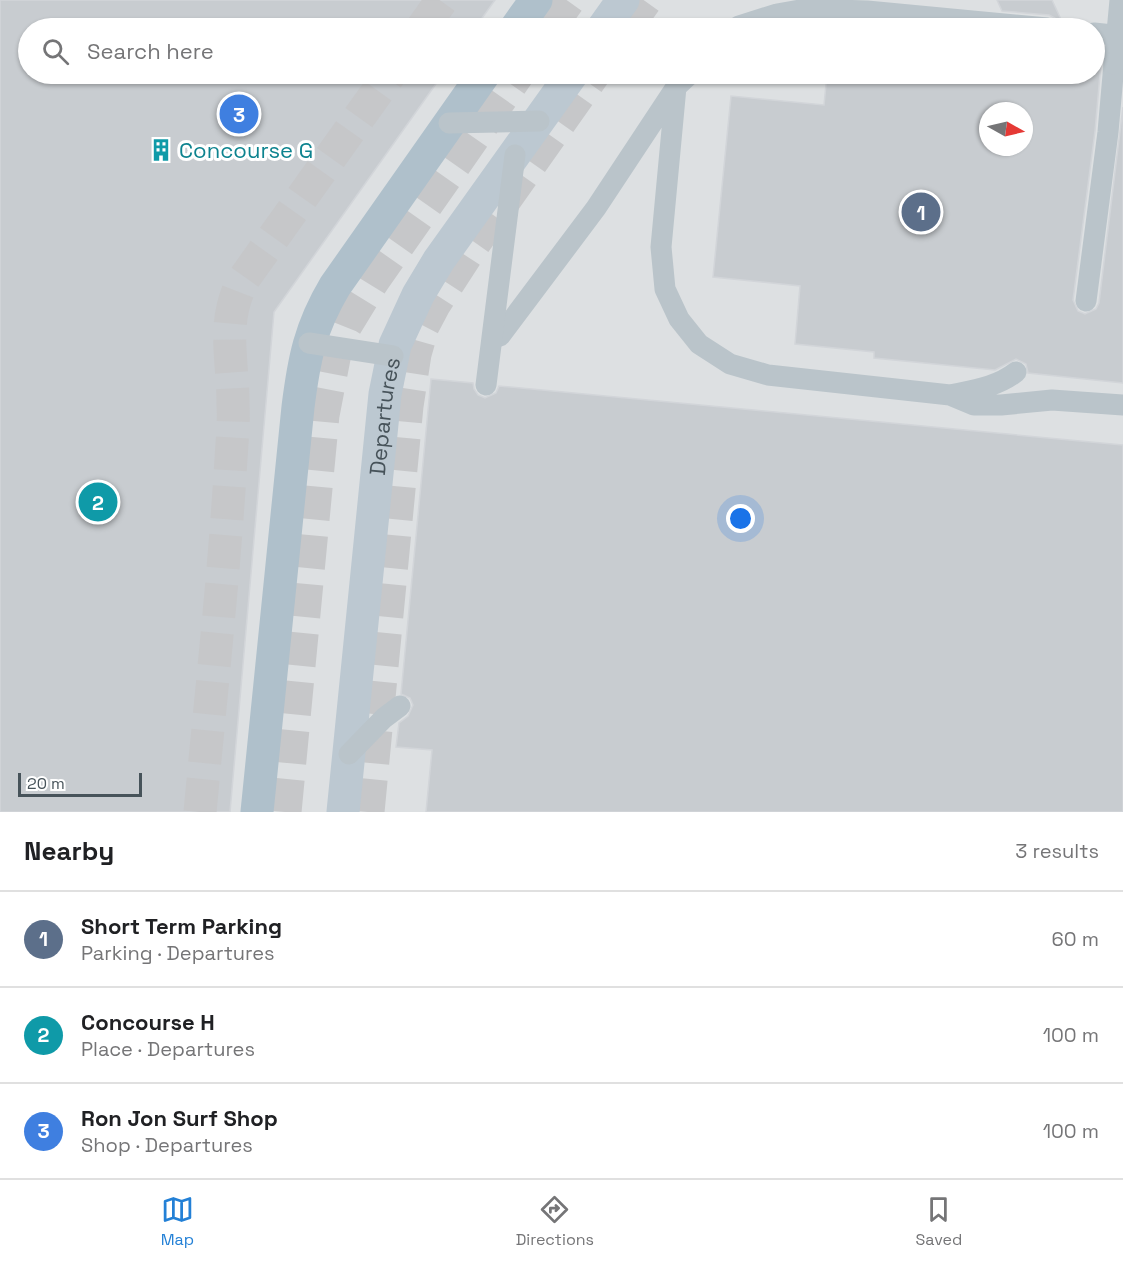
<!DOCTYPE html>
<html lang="en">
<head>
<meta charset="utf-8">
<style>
  body { margin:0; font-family:"Space Grotesk",sans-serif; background:#f6f6f6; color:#202124 }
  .compass { position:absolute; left:979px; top:102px; width:54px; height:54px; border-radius:50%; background:#fff; box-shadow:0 2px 4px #0004; rotate:98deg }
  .scale { position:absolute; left:18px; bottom:15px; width:124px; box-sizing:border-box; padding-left:6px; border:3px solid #47535a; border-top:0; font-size:16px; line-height:21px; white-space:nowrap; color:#47535a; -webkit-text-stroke:4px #fff; paint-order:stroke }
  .you { position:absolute; left:741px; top:519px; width:21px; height:21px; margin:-15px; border:4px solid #fff; border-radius:50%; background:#1a73e8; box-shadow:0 0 0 9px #1a73e833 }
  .badge { display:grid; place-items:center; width:39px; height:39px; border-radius:50%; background:#2380d6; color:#fff; font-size:20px; font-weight:700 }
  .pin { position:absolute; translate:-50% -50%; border:3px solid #fff; box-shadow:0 2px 6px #0006 }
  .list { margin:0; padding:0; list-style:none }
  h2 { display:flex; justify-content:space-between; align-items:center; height:78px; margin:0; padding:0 24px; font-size:26px }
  h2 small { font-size:20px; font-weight:400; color:#757577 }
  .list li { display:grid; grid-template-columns:39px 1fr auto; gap:18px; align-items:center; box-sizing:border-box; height:96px; padding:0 24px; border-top:2px solid #e0e0e0 }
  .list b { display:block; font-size:22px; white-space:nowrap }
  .list p { margin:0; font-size:20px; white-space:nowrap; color:#757577 }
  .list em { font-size:20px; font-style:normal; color:#757577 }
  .icon { flex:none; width:33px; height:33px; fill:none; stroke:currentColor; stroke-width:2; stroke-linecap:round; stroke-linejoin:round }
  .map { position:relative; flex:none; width:1123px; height:812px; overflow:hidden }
  .search { position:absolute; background:#fff; box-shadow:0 2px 4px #0004; left:18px; right:18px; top:18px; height:66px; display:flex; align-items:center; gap:15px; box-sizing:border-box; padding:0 21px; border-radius:33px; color:#757577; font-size:22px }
  .sheet { height:366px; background:#fff }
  nav { display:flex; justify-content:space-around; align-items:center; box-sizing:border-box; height:84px; border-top:2px solid #e0e0e0; background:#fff; font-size:16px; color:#757577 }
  nav a { display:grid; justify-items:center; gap:3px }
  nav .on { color:#2380d6 }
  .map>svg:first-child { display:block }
  .airport { fill:#dde0e2; fill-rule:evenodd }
  .building { fill:#c8ccd0; stroke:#d2d5d9; stroke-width:1.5; fill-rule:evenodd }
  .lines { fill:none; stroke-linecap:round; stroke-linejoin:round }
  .secondary-tunnel { stroke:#c6c7c9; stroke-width:33; stroke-dasharray:33 16; stroke-linecap:butt }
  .primary-tunnel { stroke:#c6c7c9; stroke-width:33; stroke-dasharray:33 16; stroke-linecap:butt }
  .lane { stroke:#bac4ca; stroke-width:21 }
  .secondary { stroke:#bcc8d1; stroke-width:33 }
  .primary { stroke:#afc0cb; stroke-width:33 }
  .lane-bridge { stroke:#bac4ca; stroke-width:21 }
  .labels { text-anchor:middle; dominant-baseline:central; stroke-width:6; stroke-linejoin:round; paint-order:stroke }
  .culture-label { font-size:22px; fill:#0d838f; stroke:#fff; text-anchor:start }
  .street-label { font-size:22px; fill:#47535a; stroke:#fff }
</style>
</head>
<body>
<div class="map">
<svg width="1123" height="812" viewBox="0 0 1123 812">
  <rect width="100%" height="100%" fill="#f0eeee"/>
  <path class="airport" d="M 0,0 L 1123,0 L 1123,812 L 0,812 ZM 28,28 L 1094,28 L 1094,74 L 28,74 ZM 988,111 L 1024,111 L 1024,147 L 988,147 Z"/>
  <path class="building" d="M 0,0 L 495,0 L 475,28 L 28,28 L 28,74 L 443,74 L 274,312 L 230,812 L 0,812 Z
    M 997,0 L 1052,0 L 1065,28 L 1060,28 L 1055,18 L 1049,15 L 1002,11 Z
    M 1095,62 L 1101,63 L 1095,131 L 1073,300 L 1078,311 L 1085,314 L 1096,309 L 1099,303 L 1123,107 L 1123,383 L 1028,373 L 1026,364 L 1016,359 L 995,370 L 874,358 L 874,352 L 795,344 L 800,286 L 713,277 L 731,96 L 824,105 L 827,74 L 1095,74 ZM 988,111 L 1024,111 L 1024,147 L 988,147 Z
    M 431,379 L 473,383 L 474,389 L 478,395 L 485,398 L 496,393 L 499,386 L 1123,445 L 1123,812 L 426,812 L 432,750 L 396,747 L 399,723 L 408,716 L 413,705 L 410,698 L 401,694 Z"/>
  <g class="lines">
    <path class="secondary-tunnel" d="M 422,28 L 442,0
      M 549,28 L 569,0
      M 200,812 C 211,694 224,577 231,459 C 232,441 234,422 233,404 C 233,358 221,323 243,280 L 390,74
      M 285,812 L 323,415 L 335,353 L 346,325 L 373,281 L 518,74"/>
    <path class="primary-tunnel" d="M 626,28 L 646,0
      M 368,812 L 407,406 L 415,354 L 423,326 L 434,305 L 471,248 L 594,74"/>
    <path class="lane" d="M 736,28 L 739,26 L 777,14 L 806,9 L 867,11 L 1047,28
      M 1094,33 L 1123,36
      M 676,87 L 661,247 L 665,289 L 679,319 L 699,344 L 730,364 L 768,375 L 950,395 L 974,405 L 1001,405 L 1052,400 L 1123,405
      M 1086,301 L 1108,132 L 1114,64
      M 500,336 L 596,208 L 676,87 L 690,74
      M 950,395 C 974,390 997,387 1016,372"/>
    <g class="secondary">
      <path d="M 603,28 L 623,0"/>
      <path id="s1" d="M 343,812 L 385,394 L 395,345 L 418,295 L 439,260 L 572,74"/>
    </g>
    <path class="primary" d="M 516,28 L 536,0
      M 257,812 L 298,407 C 304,359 310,328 335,286 L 484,74"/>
    <path class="lane-bridge" d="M 1114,64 L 1120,0
      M 449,123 L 539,121
      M 309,343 L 393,356
      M 486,385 L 515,155
      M 349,754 L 384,718 L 400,706"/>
  </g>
  <defs>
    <g id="building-bare" transform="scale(1.8)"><path d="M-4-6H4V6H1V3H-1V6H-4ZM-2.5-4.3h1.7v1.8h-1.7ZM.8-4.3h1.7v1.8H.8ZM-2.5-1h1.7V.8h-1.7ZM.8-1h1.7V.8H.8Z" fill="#0f9aa8" stroke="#fff" stroke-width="2.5" paint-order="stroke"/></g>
  </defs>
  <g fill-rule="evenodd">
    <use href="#building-bare" x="161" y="150"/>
  </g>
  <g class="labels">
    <g class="culture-label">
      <text x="179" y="150">Concourse G</text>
    </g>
    <g class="street-label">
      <text stroke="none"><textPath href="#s1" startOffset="398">Departures</textPath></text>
    </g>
  </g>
</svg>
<svg class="compass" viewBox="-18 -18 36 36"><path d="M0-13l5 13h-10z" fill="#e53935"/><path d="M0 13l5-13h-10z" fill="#757577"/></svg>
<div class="scale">20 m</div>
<div class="you"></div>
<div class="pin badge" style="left:921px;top:212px;background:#5c6f8a">1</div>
<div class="pin badge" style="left:98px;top:502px;background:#0f9aa8">2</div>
<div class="pin badge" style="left:239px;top:114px;background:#3f7fe0">3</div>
<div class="search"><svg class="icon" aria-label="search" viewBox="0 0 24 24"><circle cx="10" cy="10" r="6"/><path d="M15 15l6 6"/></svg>Search here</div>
</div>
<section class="sheet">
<h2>Nearby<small>3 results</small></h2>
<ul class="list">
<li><span class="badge" style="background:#5c6f8a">1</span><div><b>Short Term Parking</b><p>Parking · Departures</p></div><em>60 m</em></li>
<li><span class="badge" style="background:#0f9aa8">2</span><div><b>Concourse H</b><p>Place · Departures</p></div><em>100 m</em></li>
<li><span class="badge" style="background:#3f7fe0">3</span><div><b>Ron Jon Surf Shop</b><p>Shop · Departures</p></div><em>100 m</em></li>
</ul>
</section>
<nav>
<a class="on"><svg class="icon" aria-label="map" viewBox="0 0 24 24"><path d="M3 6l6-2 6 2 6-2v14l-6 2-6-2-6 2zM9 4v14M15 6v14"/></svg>Map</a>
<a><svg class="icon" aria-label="directions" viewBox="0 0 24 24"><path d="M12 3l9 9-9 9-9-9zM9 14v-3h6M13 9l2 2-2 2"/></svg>Directions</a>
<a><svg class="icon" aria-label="saved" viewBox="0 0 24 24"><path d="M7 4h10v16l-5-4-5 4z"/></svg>Saved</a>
</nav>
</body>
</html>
